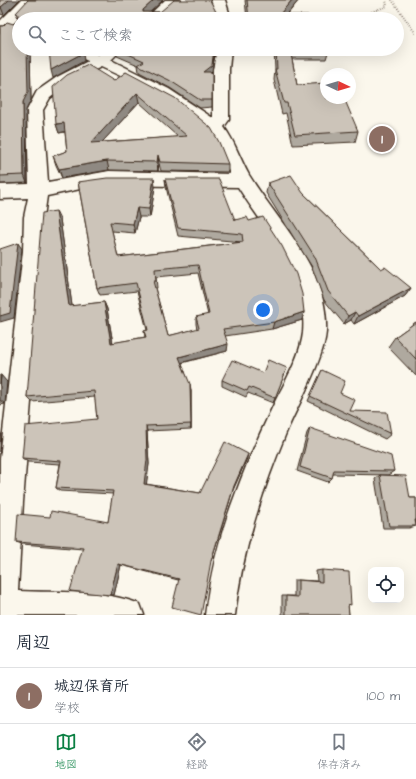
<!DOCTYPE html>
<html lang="ja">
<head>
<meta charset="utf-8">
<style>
  body { margin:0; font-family:"Architects Daughter","Klee One",sans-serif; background:#f2f2f3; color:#1f2937 }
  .controls { position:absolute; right:12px; bottom:12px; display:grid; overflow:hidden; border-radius:8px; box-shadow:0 4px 16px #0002 }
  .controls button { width:36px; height:36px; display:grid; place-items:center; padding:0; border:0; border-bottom:1px solid #e0e1e3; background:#fff; color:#1f2937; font:20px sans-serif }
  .compass { position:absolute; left:320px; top:68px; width:36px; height:36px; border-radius:50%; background:#fff; box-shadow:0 4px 16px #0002; rotate:94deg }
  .you { position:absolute; left:263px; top:310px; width:14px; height:14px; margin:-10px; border:3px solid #fff; border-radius:50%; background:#1a73e8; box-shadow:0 0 0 6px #1a73e833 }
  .badge { display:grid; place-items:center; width:26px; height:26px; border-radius:50%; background:#0b8043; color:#fff; font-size:13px; font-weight:700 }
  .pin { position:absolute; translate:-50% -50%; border:2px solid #fff; box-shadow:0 1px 4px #0006 }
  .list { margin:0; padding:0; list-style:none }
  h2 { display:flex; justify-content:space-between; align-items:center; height:52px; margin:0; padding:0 16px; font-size:17px }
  h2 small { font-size:13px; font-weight:400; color:#747a83 }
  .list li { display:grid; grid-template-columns:26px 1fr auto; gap:12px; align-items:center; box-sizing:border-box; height:56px; padding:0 16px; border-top:1px solid #e0e1e3 }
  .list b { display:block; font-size:15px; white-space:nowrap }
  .list p { margin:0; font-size:13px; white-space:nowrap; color:#747a83 }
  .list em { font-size:13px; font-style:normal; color:#747a83 }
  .icon { flex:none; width:22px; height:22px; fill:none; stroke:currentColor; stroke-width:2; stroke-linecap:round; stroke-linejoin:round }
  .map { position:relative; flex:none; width:416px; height:615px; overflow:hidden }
  .search { position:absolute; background:#fff; box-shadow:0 4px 16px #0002; left:12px; right:12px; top:12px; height:44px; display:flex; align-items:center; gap:10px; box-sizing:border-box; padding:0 14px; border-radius:22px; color:#747a83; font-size:15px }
  .sheet { height:108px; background:#fff }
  nav { display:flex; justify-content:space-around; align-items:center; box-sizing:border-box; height:56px; border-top:1px solid #e0e1e3; background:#fff; font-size:11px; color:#747a83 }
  nav a { display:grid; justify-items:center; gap:2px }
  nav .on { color:#0b8043 }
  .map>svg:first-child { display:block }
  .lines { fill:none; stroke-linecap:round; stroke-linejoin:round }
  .street-casing { stroke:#3b2a1e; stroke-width:3 }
  .secondary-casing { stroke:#3b2a1e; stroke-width:3 }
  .path { stroke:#3b2a1e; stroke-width:2; stroke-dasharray:0.5 2; stroke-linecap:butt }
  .street { fill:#fbf7ec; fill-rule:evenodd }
  .secondary { fill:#fbf7ec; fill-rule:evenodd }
  .wall { fill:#afa99f; stroke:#3b2a1e; fill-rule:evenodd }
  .shaded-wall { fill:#8f8982; stroke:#3b2a1e }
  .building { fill:#ccc4b9; stroke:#3b2a1e; fill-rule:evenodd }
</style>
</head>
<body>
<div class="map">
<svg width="416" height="615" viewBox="0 0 416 615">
  <rect width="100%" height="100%" fill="#fbf7ec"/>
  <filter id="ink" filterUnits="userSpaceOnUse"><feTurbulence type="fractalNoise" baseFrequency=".025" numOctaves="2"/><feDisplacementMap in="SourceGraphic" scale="8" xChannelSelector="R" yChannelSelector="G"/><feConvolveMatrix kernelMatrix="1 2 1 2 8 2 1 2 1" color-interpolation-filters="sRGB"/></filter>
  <g filter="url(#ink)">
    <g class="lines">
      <g class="street-casing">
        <path id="street" d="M 165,0 L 180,0 L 160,19 L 145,19 Z
          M 211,0 L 225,0 L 231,19 L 217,19 Z
          M 65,49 L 85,49 L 98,55 L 106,49 L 122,49 L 111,60 L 169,89 L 213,118 L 213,69 L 217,49 L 231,49 L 229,69 L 229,120 L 224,127 C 235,142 240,159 249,175 C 279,224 329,269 326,332 C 324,359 297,407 286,433 C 262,492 242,551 235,615 L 205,615 C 210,574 220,534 235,495 C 246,465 259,435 273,406 C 284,383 300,358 303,333 C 304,322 303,308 300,297 C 290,255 260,222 238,187 L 109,185 L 90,187 L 47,196 L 44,217 L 43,251 L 23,502 L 18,591 C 58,593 102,589 140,604 L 144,615 L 0,615 L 0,459 L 23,251 L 24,217 L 28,198 L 0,199 L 0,185 L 29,184 L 27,110 L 37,91 L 57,77 L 88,61 L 67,52 ZM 101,67 C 134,82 191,108 213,137 C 221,148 225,162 230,174 L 109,171 L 48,182 L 43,110 L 50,98 L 69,83 Z"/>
      </g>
      <g class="secondary-casing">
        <path id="secondary" d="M 21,0 L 36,0 L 5,32 L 0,33 L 0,21 Z"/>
      </g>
      <path class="path" d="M 392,0 L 416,34
        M 353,19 L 387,6 L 386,0"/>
      <use href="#street" class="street"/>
      <use href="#secondary" class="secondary"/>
    </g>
    <path class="wall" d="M 0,0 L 4,15 L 0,14 Z
      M 163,0 L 150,12 L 216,12 L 19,19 L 19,49 L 30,49 L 31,100 L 26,110 L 27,183 L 0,184 L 0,26 L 17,25 L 18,18 L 16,13 Z
      M 245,0 L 299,0 L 287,15 L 308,18 L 322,19 L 247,19 Z
      M 88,49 L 104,49 L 98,53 Z
      M 116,49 L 215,49 L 212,72 L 211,73 L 212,75 L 212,107 L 200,108 L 170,88 L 139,72 L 138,65 L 117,56 Z
      M 274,49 L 329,49 L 326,59 L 292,59 L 297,85 L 358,131 L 355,142 L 293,145 L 286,113 L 282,114 L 274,80 L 275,70 Z
      M 126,72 L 228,164 L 228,172 L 161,171 L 159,164 L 158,171 L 109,170 L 62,178 L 56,165 L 53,156 L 67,151 L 65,132 L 59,133 L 56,124 ZM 139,102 L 178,137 L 102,142 Z
      M 165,179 L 235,220 L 249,221 L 304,312 L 302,320 L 272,329 L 225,336 L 227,351 L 182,363 L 191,390 L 191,429 L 147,431 L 149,464 L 146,484 L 200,493 L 247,458 L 233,490 L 178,580 L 121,565 L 114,595 L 110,595 L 83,549 L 22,544 L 16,542 L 108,522 L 113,494 L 60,491 L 56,488 L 60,464 L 28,462 L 22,458 L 97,419 L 95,397 L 32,402 L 27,397 L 56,211 L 60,219 L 72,306 L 104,302 L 107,309 L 113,343 L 145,337 L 144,331 L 147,330 L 137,291 L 100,295 L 97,288 L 78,182 L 155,187 L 150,217 L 139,217 L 135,233 L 112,231 L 118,257 L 242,242 L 178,236 L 166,187 ZM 198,273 L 208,315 L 196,317 L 196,324 L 197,329 L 168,336 L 155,288 L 157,288 L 156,277 Z
      M 268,183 L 303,193 L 381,269 L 411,288 L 405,296 L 354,324 L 351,320 L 344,324 L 324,300 L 312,267 L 266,193 Z
      M 416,322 L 416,376 L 388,347 L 395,337 Z
      M 287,368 L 273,403 L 248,393 L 246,397 L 222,386 L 222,380 Z
      M 322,370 L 340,393 L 350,411 L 391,434 L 385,439 L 308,401 Z
      M 0,375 L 7,382 L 5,404 L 0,405 Z
      M 310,428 L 394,471 L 388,475 L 333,474 L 332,478 L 328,482 L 297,471 L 307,433 Z
      M 380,475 L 410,498 L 416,498 L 416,526 L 409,528 L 383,528 L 375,479 Z
      M 322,570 L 348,604 L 349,615 L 282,615 L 282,596 L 294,596 L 294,580 L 298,580 L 317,581 L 316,571 Z"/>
    <path class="shaded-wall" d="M 9,0 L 19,0 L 4,15 L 1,7 Z
      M 154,0 L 163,0 L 144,18 L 143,10 Z
      M 292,0 L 299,0 L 283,19 L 279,15 Z
      M 27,49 L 30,49 L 31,100 L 26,110 L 27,183 L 24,175 L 23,102 Z
      M 97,49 L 104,49 L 98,53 Z
      M 214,49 L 215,49 L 212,72 L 204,80 L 203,72 Z
      M 83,53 L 84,61 L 53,78 L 51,70 Z
      M 137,93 L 139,102 L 93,152 L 91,143 Z
      M 64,123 L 67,131 L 59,133 L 56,124 Z
      M 158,155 L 159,164 L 158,171 L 157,162 Z
      M 107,161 L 109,170 L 62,178 L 59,169 Z
      M 154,178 L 155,187 L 150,217 L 149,209 Z
      M 137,208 L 139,217 L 135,233 L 133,224 Z
      M 56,211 L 60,219 L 73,313 L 69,306 Z
      M 18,243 L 22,249 L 14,318 L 0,322 L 0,316 Z
      M 411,288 L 405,296 L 354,324 L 358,316 Z
      M 104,302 L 107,309 L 114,350 L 111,343 Z
      M 304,312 L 302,320 L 272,329 L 274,322 Z
      M 355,312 L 351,320 L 344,324 L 348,316 Z
      M 228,344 L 227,351 L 180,363 L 179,357 Z
      M 1,375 L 7,382 L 5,404 L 0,400 L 0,386 Z
      M 190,384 L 191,390 L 191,429 L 191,424 Z
      M 146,426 L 147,431 L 149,464 L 146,487 L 144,484 Z
      M 0,433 L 1,434 L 0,453 Z
      M 248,454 L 247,458 L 233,490 L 211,561 L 234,486 Z
      M 118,564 L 121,565 L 114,595 L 110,595 Z"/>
    <path class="building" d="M 0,0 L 9,0 L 1,7 L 0,7 Z
      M 28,0 L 154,0 L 143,10 L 143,12 L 160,12 L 174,0 L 210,0 L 216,12 L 219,13 L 222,19 L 19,19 L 19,49 L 27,49 L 28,92 L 23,102 L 24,175 L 0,176 L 0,26 L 3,26 L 7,22 L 17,25 L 18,14 L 16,13 Z
      M 247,0 L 292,0 L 279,15 L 308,15 L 308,18 L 322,19 L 249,19 Z
      M 49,49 L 72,49 L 83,53 L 51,70 Z
      M 117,49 L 214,49 L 212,65 L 203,72 L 210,72 L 212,75 L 212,100 L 200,100 L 169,80 L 138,65 L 144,61 Z
      M 276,49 L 290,49 L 297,85 L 326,83 L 326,98 L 344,98 L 358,131 L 295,135 L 287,103 L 284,103 L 275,69 L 277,69 Z
      M 88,65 L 114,81 L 126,72 L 175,98 L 211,128 L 219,142 L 228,164 L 160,162 L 158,155 L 157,162 L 107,161 L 59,169 L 53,156 L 67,151 L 64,123 L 56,124 L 53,87 L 67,75 ZM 137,93 L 187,136 L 91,143 Z
      M 291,175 L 303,193 L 381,269 L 385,267 L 411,288 L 358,316 L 355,312 L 348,316 L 328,291 L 315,257 L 268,183 Z
      M 107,178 L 154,178 L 149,209 L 137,208 L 133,224 L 110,222 L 118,257 L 243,242 L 242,234 L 178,228 L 165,179 L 219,179 L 235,220 L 247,217 L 249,221 L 263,217 L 282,246 L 296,274 L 302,294 L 304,312 L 274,322 L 223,329 L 228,344 L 179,357 L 190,384 L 191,424 L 146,426 L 147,460 L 144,484 L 200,493 L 225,442 L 248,454 L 234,486 L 211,561 L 201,615 L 172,607 L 179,579 L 118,564 L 110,595 L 70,591 L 83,547 L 16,542 L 18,514 L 50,517 L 51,511 L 108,522 L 113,491 L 56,488 L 61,461 L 22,458 L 25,426 L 97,419 L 94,391 L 27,397 L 42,213 L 56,211 L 69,306 L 104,302 L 111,343 L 146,337 L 144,331 L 148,330 L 136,283 L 97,288 L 78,182 ZM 198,265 L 209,314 L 196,317 L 199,328 L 168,336 L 153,281 L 156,281 L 155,269 Z
      M 18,243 L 10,313 L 0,316 L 0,249 Z
      M 416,322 L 416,359 L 395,337 Z
      M 232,360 L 263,373 L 268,360 L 287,368 L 275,398 L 249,387 L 247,391 L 222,380 Z
      M 322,370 L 345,381 L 340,393 L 355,400 L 350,411 L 387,412 L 391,434 L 310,396 Z
      M 0,375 L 1,375 L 0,386 Z
      M 310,428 L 391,456 L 394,471 L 334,470 L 332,478 L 300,467 Z
      M 380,475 L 406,476 L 410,498 L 416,498 L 416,520 L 415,520 L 416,526 L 389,526 Z
      M 322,570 L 349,572 L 351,605 L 348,604 L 349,615 L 286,615 L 286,596 L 298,597 L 298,580 L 322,582 Z"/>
  </g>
</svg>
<div class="controls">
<button><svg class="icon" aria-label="locate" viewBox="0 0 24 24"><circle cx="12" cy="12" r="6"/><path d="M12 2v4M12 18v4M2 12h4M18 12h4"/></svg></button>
</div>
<svg class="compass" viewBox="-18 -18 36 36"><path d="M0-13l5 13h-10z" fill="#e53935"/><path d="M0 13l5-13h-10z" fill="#747a83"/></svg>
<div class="you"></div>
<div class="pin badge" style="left:382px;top:139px;background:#8d6e63">1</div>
<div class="search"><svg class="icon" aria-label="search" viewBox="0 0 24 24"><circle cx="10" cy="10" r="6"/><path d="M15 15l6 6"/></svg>ここで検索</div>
</div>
<section class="sheet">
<h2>周辺<small></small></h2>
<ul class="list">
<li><span class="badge" style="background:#8d6e63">1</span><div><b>城辺保育所</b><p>学校</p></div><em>100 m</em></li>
</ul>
</section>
<nav>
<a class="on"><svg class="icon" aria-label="map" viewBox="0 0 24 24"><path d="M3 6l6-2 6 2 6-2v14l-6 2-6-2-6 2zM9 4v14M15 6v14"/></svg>地図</a>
<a><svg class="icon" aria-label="directions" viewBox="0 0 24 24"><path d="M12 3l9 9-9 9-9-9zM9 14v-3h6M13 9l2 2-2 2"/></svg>経路</a>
<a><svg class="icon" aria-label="saved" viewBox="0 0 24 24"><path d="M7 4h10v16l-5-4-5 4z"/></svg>保存済み</a>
</nav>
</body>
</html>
